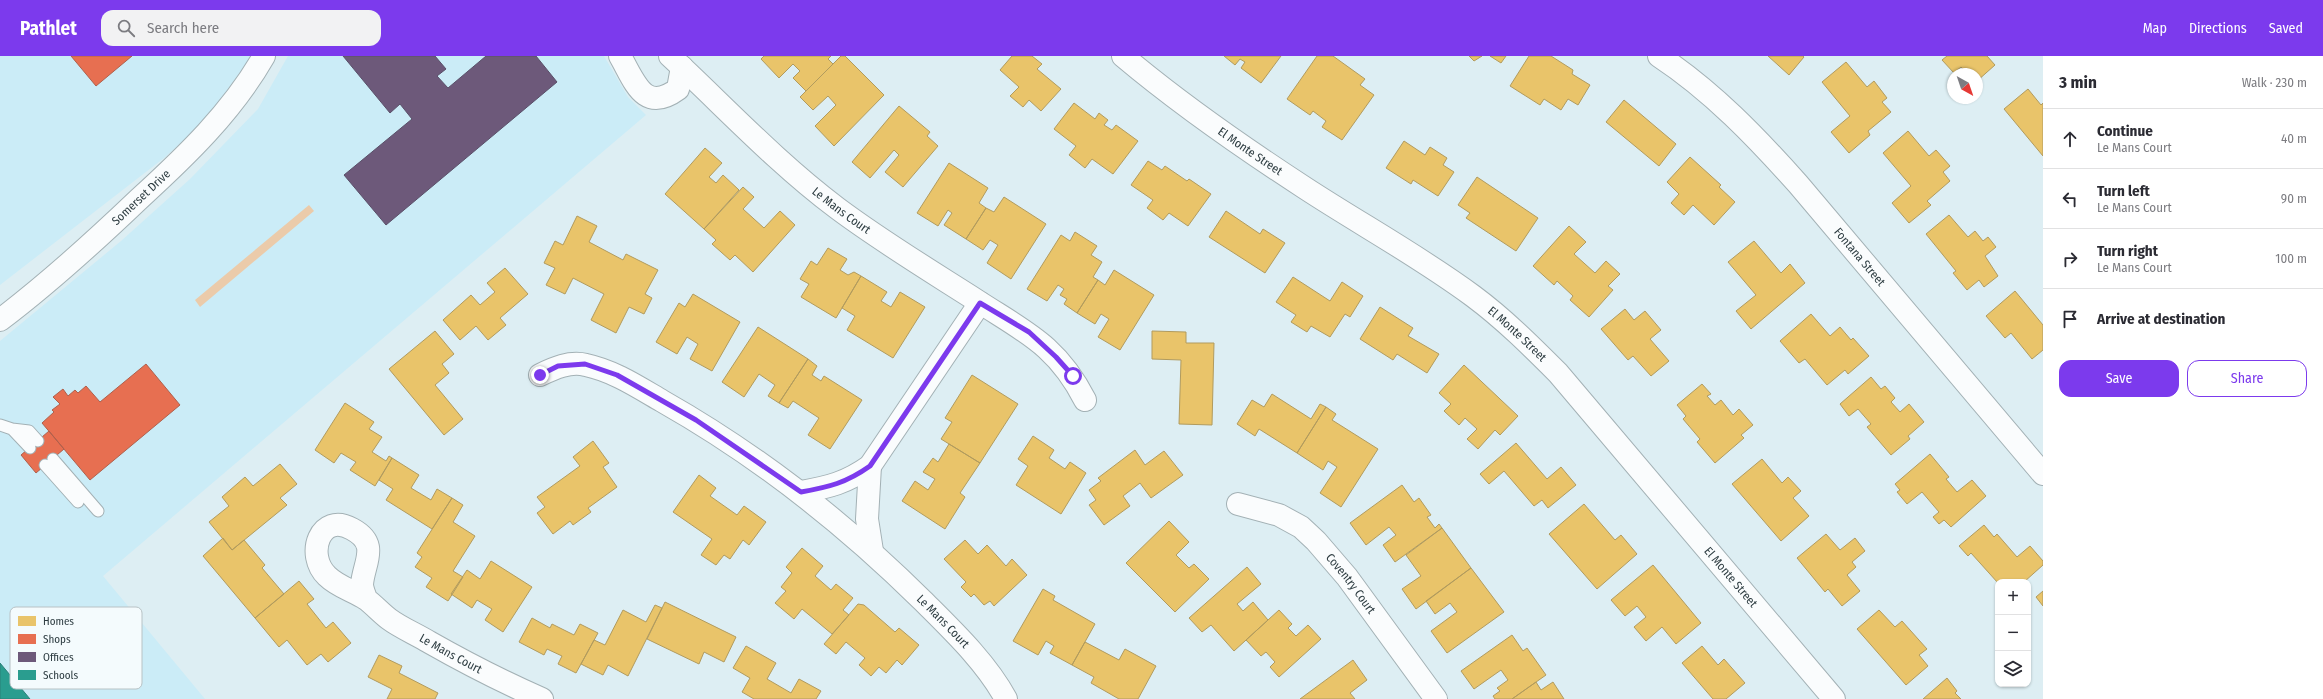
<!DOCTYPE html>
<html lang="en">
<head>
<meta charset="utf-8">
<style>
  body { margin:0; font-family:"Fira Sans Condensed",sans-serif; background:#f2f2f3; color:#2b2b33 }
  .controls { position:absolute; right:12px; bottom:12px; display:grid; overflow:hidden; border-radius:8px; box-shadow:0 1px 3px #0004 }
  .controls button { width:36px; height:36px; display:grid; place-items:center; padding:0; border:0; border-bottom:1px solid #e1e1e2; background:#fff; color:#2b2b33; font:20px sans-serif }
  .compass { position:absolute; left:1947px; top:12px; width:36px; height:36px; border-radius:50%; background:#fff; box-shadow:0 1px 3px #0004; rotate:140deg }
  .stop { position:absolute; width:12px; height:12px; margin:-9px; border:3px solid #7c3aed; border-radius:50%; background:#fff }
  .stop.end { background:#7c3aed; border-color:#fff; box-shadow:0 1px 4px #0008 }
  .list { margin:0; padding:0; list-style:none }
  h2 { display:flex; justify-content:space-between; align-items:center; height:52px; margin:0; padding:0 16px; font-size:17px }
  h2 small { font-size:13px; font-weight:400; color:#7c7c81 }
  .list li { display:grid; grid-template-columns:26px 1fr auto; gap:12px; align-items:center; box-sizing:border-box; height:60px; padding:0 16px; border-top:1px solid #e1e1e2 }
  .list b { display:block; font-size:15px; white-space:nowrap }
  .list p { margin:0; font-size:13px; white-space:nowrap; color:#7c7c81 }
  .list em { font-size:13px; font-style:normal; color:#7c7c81 }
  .actions { display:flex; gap:8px; padding:12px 16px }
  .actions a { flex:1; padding:9px 0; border:1px solid #7c3aed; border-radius:12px; text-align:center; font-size:14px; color:#7c3aed }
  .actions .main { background:#7c3aed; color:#fff }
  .icon { flex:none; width:22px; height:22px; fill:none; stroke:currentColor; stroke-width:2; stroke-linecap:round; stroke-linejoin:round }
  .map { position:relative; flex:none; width:2043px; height:643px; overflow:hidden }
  header { display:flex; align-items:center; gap:24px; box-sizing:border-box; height:56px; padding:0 20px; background:#7c3aed; color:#fff }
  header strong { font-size:19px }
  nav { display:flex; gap:22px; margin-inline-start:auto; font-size:14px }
  .search { width:280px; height:36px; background:#f2f2f3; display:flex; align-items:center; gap:10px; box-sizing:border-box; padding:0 14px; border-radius:12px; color:#7c7c81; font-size:15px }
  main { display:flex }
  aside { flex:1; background:#fff }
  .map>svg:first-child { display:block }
  .built { fill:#cbecf7 }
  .green { fill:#ebcbaa }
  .homes { fill:#e9c46a; stroke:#b19b5e }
  .shops { fill:#e76f51; stroke:#af604c }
  .offices { fill:#6d597a; stroke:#5a5069 }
  .schools { fill:#2a9d8f; stroke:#2b8078 }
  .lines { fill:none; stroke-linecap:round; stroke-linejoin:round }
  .service-casing { stroke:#a3b1b5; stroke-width:13 }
  .minor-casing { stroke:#a3b1b5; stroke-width:24 }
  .tertiary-casing { stroke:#a3b1b5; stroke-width:24 }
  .service { stroke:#fafcfd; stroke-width:11 }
  .minor { stroke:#fafcfd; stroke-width:22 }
  .tertiary { stroke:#fafcfd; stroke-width:22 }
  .route { stroke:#7c3aed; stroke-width:5 }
  .labels { text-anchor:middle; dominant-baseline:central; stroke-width:4; stroke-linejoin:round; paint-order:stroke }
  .street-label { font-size:12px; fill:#2d3c41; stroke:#f4fbfd }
  .key { fill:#f4fbfd; stroke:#b8c2c5; stroke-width:1 }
  .key-label { font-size:11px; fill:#2d3c41 }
</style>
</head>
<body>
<header>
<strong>Pathlet</strong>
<div class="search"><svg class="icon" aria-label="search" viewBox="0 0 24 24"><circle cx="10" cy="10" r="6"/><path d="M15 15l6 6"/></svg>Search here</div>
<nav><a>Map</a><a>Directions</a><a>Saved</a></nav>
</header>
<main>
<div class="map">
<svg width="2043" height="643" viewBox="0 0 2043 643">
  <rect width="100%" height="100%" fill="#ddeef3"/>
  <path class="built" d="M 0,0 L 252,0 L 202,68 L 164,102 L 0,229 Z
    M 288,0 L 604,0 L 628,41 L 646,59 L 103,520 L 205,643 L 0,643 L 0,285 L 121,185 L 190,123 L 258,53 Z"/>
  <path class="green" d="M 309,149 L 314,155 L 200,251 L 195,244 Z"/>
  <path class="homes" d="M 764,0 L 831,0 L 828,3 L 833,8 L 806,35 L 793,22 L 800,15 L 793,8 L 779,22 L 761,3 Z
    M 841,0 L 845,0 L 884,39 L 834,90 L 815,70 L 836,49 L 828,40 L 813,54 L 800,41 Z
    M 1012,0 L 1032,0 L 1042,8 L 1037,13 L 1061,33 L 1041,55 L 1029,44 L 1023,51 L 1010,40 L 1019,31 L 1000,14 Z
    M 1224,0 L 1281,0 L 1261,27 L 1241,12 L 1245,6 L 1240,3 L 1235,9 Z
    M 1317,0 L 1333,0 L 1365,23 L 1360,29 L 1374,39 L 1342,84 L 1322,71 L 1326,65 L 1313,55 L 1310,59 L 1287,43 Z
    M 1469,0 L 1482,0 L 1474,5 Z
    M 1490,0 L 1506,0 L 1501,7 Z
    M 1529,0 L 1551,0 L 1573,14 L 1572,18 L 1590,29 L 1578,49 L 1568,43 L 1561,54 L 1544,43 L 1540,49 L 1510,30 Z
    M 1768,0 L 1803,0 L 1804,1 L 1789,19 Z
    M 1947,0 L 1987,0 L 1995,9 L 1977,25 L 1977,18 L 1968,18 L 1961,11 L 1954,17 L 1942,4 Z
    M 1846,6 L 1867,31 L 1874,25 L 1887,42 L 1882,46 L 1891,56 L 1868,75 L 1870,79 L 1849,97 L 1831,76 L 1850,60 L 1822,26 Z
    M 2028,33 L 2041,49 L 2043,47 L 2043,100 L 2004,53 Z
    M 1624,44 L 1676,88 L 1659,110 L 1606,66 Z
    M 1074,47 L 1095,63 L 1099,57 L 1108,64 L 1104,69 L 1112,74 L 1116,69 L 1138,85 L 1113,118 L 1092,103 L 1085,112 L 1069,99 L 1076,90 L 1054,73 Z
    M 899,50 L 930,76 L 927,80 L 938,90 L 903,131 L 885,116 L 899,99 L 894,94 L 870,122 L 852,106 Z
    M 1908,75 L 1929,100 L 1936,94 L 1950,110 L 1943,116 L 1950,125 L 1927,145 L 1931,149 L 1909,167 L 1892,147 L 1911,130 L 1883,97 Z
    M 1404,85 L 1425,99 L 1430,91 L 1447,102 L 1443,109 L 1454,116 L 1438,140 L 1413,124 L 1411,128 L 1386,112 Z
    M 705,92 L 722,107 L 709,121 L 716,127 L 723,119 L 739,134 L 704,173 L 665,138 Z
    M 1690,101 L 1721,129 L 1719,131 L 1735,146 L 1714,169 L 1693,149 L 1684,159 L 1671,147 L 1679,138 L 1667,126 Z
    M 1148,105 L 1162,114 L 1165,110 L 1187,125 L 1189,123 L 1211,138 L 1188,170 L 1169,157 L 1163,164 L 1147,152 L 1153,144 L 1131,129 Z
    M 949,107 L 988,132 L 979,147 L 986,152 L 966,183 L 944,169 L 952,157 L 948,154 L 938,170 L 917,157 Z
    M 1477,121 L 1538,162 L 1516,195 L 1466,162 L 1470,157 L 1458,149 Z
    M 743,131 L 754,141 L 743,153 L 764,172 L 780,155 L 795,169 L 753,216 L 735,199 L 730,204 L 712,188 L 716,184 L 704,173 Z
    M 1004,141 L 1046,168 L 1011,223 L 987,207 L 998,189 L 990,184 L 983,194 L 966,183 L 986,152 L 994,156 Z
    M 1226,155 L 1260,178 L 1263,173 L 1285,187 L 1265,217 L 1209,181 Z
    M 1949,159 L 1968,181 L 1975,175 L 1983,185 L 1988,181 L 1996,191 L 1985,200 L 1998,220 L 1984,231 L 1979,224 L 1967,234 L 1953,217 L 1956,215 L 1926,178 Z
    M 577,160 L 597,170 L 589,186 L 623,204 L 626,198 L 658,214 L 645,238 L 652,242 L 644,258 L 629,251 L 616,277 L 591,264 L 604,238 L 573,222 L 565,238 L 546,229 L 555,212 L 544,207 L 555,185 L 563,189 Z
    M 1569,170 L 1586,186 L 1574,198 L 1595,217 L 1606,205 L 1620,218 L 1608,230 L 1613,234 L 1589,261 L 1570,244 L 1573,240 L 1557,225 L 1554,229 L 1533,210 Z
    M 1075,176 L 1097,190 L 1091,199 L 1102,206 L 1093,221 L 1098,224 L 1077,257 L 1064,248 L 1067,243 L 1060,239 L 1064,233 L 1058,229 L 1047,245 L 1027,233 L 1061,179 L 1070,185 Z
    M 1754,185 L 1781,217 L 1790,208 L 1805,227 L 1751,273 L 1736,255 L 1756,239 L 1728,206 Z
    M 828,192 L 847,203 L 840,214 L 848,219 L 854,216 L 861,220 L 836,262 L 801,241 L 809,228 L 800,223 L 811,205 L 817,209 Z
    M 505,212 L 528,238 L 500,262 L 506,269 L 488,284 L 476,270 L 460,284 L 443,264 L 471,239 L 480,249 L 495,236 L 487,227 Z
    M 1114,214 L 1154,239 L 1120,294 L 1098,281 L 1109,263 L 1101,258 L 1095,268 L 1077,257 L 1098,224 L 1105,229 Z
    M 861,220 L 887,236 L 881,245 L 891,251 L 900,236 L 925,251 L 893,302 L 847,274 L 855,260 L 842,252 Z
    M 1293,221 L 1330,245 L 1342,226 L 1363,240 L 1350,261 L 1345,258 L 1330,281 L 1311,270 L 1307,276 L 1291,266 L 1296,259 L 1276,246 Z
    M 2015,235 L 2043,269 L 2043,294 L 2032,303 L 2011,277 L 2005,282 L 1986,260 Z
    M 693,238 L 740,266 L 712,315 L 690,303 L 698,288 L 687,281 L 677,298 L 656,286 L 679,247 L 685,251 Z
    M 1380,251 L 1413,272 L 1408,280 L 1439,298 L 1427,317 L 1397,298 L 1393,304 L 1360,283 Z
    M 1625,253 L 1634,264 L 1645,255 L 1661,274 L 1650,283 L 1669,305 L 1651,320 L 1633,300 L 1628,304 L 1601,273 Z
    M 1811,258 L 1830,280 L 1840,271 L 1851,284 L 1853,282 L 1869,300 L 1848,318 L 1845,314 L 1827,329 L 1805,303 L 1799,307 L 1780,285 Z
    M 758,271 L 808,303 L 779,347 L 768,340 L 775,329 L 759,318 L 744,341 L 722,326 Z
    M 435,275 L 454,298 L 442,308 L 449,317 L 435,329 L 463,363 L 444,379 L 389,313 Z
    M 1152,275 L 1186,276 L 1186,287 L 1214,287 L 1212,369 L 1179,368 L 1181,304 L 1152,303 Z
    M 808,303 L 817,310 L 812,319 L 821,325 L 824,320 L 862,344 L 830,393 L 808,379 L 819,362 L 793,345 L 788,352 L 779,347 Z
    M 1464,309 L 1518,360 L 1500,379 L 1495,374 L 1478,393 L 1467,383 L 1477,373 L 1465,362 L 1459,369 L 1444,355 L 1451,348 L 1439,337 Z
    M 972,319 L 1018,348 L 980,407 L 941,383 L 952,366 L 945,362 Z
    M 1871,321 L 1881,333 L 1885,330 L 1895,342 L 1891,346 L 1900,356 L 1909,348 L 1924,366 L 1908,380 L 1910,383 L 1891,399 L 1867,371 L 1871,368 L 1858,353 L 1849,360 L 1840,348 Z
    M 1702,328 L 1711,338 L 1707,340 L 1715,349 L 1721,344 L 1733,359 L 1739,353 L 1753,369 L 1741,379 L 1744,382 L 1715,407 L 1697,386 L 1700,383 L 1683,363 L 1686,360 L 1677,349 Z
    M 1272,338 L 1311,363 L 1320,348 L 1326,351 L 1297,397 L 1259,373 L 1255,380 L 1237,368 L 1252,344 L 1264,351 Z
    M 345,347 L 374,366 L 369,373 L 382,381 L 372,396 L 386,405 L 389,400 L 392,402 L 375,430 L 350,414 L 356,406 L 341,397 L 334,407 L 315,394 Z
    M 1326,351 L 1336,358 L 1332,364 L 1378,393 L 1341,451 L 1320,437 L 1337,411 L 1328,405 L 1323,414 L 1297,397 Z
    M 1033,380 L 1054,394 L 1049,402 L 1065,413 L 1070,406 L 1086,417 L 1061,458 L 1016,429 L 1028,410 L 1018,403 Z
    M 593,385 L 609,407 L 603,411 L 617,431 L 588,452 L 591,456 L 573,469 L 570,465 L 553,478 L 537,457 L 545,451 L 537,441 L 580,410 L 573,401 Z
    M 1516,387 L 1547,423 L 1561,411 L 1576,429 L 1548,452 L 1542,444 L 1534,450 L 1504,415 L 1489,428 L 1480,418 Z
    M 949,388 L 980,407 L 960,437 L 965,441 L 945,473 L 902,445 L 915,425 L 928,434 L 935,423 L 923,416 L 933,402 L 938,406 Z
    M 1135,394 L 1145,409 L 1164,395 L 1183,419 L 1151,442 L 1140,427 L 1123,440 L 1130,450 L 1104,469 L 1089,449 L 1096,444 L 1089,434 L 1101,425 L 1098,422 Z
    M 1930,398 L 1949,421 L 1946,423 L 1957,436 L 1972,424 L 1986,440 L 1951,471 L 1944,464 L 1939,468 L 1933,461 L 1939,456 L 1922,436 L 1907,448 L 1897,436 L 1900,434 L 1895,428 Z
    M 392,402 L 419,419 L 411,432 L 431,444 L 437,433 L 452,442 L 432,473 L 386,444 L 393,433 L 379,424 Z
    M 1762,403 L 1782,427 L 1788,421 L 1801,435 L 1793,442 L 1809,460 L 1781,485 L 1732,428 Z
    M 280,408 L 297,428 L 280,442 L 287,449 L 232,494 L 209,466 L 229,450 L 222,441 L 245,421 L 253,430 Z
    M 699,419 L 716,432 L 710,440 L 737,459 L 744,450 L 766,466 L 749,489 L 743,484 L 730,503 L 724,499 L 716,509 L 701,499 L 712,483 L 673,456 Z
    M 1402,429 L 1414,446 L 1419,442 L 1431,459 L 1427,461 L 1435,472 L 1439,468 L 1442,472 L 1395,506 L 1383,489 L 1396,479 L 1389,471 L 1366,489 L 1350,467 Z
    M 452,442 L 463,449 L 453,466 L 475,480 L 453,515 L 463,521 L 448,545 L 426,531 L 432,522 L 415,511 L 422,501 L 417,497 Z
    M 1584,448 L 1615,484 L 1621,479 L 1637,498 L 1597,533 L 1549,478 Z
    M 1169,465 L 1189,486 L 1176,499 L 1189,512 L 1194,508 L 1209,523 L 1175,556 L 1126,507 Z
    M 1984,469 L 1994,481 L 1997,478 L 2017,501 L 2030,490 L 2043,505 L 2043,509 L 2024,526 L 1998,527 L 1971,497 L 1968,500 L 1959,490 Z
    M 1442,472 L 1471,512 L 1416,553 L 1402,533 L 1421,520 L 1406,499 Z
    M 1826,478 L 1840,494 L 1855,482 L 1865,495 L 1852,506 L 1856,511 L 1847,519 L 1860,535 L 1842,550 L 1828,533 L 1825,536 L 1797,502 Z
    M 223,482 L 232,494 L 244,484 L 265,509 L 262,512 L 284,538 L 255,562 L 203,500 Z
    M 965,484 L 978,498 L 987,489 L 1006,510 L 1012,503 L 1027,519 L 994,550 L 990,545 L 984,549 L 974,538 L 971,541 L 961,531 L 966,526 L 944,503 Z
    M 802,492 L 823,510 L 815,520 L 831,534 L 836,528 L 853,542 L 843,554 L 849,559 L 832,578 L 802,553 L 794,563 L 775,547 L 786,535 L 781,531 L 792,517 L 786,511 Z
    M 491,505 L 532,531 L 503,576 L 485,564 L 492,553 L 477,544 L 472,552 L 451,538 L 467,514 L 480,523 Z
    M 1653,509 L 1701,567 L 1676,588 L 1662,571 L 1646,585 L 1634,571 L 1646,561 L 1637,550 L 1625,560 L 1611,544 Z
    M 1247,511 L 1261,528 L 1237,548 L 1243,555 L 1253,546 L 1268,564 L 1234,595 L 1211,569 L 1202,576 L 1189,562 Z
    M 1471,512 L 1504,556 L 1447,597 L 1431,575 L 1457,556 L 1450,547 L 1435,558 L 1426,545 Z
    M 299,525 L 314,543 L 307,548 L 326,572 L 333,566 L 351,587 L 328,606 L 321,598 L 307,609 L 287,584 L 279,591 L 255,562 Z
    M 1043,533 L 1055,540 L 1053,544 L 1095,568 L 1072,609 L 1050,597 L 1054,590 L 1046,585 L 1038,599 L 1013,585 Z
    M 2043,535 L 2043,550 L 2036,541 Z
    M 665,546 L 736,581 L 724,606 L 704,596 L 699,608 L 647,583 Z
    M 858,548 L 864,549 L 895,576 L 899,572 L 919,589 L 902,609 L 897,604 L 886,617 L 879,611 L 871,620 L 859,609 L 865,602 L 846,586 L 836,598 L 824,588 Z
    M 655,549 L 662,552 L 628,620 L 608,609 L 603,619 L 581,608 L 594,584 L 605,589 L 623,554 L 646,566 Z
    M 1279,554 L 1292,568 L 1288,572 L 1296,580 L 1308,569 L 1321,583 L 1279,621 L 1270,611 L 1275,606 L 1266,596 L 1261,600 L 1246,584 Z
    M 1879,554 L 1895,571 L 1902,565 L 1927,593 L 1919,599 L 1928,610 L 1906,629 L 1857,573 Z
    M 532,562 L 550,572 L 552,568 L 574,579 L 580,568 L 598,577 L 576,617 L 558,608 L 562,600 L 547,593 L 544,599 L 519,586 Z
    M 1512,579 L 1523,595 L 1527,592 L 1546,619 L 1512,643 L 1495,643 L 1493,640 L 1500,635 L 1497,632 L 1508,624 L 1501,614 L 1474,633 L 1461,615 Z
    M 1085,586 L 1119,604 L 1125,593 L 1156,610 L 1138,643 L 1119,643 L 1091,627 L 1094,621 L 1072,609 Z
    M 746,590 L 776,607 L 767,623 L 791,637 L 799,623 L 821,635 L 816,643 L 754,643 L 742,636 L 750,622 L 733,612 Z
    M 1702,590 L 1718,609 L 1724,603 L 1745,627 L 1726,643 L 1713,643 L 1682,607 Z
    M 379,599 L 402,610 L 399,617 L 438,637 L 435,643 L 387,643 L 392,633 L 368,621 Z
    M 1353,604 L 1367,624 L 1350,637 L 1355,643 L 1300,643 Z
    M 1947,622 L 1957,635 L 1955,637 L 1961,643 L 1923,643 Z
    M 1536,626 L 1541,634 L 1553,626 L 1564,643 L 1512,643 Z"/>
  <path class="shops" d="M 71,0 L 132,0 L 96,30 Z
    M 146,308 L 180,349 L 90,424 L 42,367 L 54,356 L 52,354 L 60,348 L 53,341 L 63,333 L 68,340 L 75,334 L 78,337 L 86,330 L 100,346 Z
    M 49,375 L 64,393 L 36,417 L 21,399 Z"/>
  <path class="offices" d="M 343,0 L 435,0 L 446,13 L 437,20 L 448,32 L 486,0 L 536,0 L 557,26 L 386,169 L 344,119 L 412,63 L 400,48 L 390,57 Z"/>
  <path class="schools" d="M 0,607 L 30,643 L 0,643 Z"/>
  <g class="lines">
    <g class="service-casing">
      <path id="service" d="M 0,369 L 12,373 L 30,392
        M 12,373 L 29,375 L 38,385
        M 53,403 L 98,455
        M 45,409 L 78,446"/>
    </g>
    <g class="minor-casing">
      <g id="minor">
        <path d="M 620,0 C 635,26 644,58 678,33 L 682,11"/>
        <path id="s1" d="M 670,0 C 725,51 777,107 837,152 C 881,185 929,214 976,244 C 1025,276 1057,289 1085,344"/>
        <path id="s2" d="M 1123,0 C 1180,48 1242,91 1305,132 C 1360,168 1419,200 1473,240 C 1504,263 1531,290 1558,317 L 1834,643"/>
        <path id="s3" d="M 1659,0 C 1712,35 1756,81 1798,128 L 2043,418"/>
        <path id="s4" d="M 540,319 C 554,312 570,305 586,309 C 614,315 638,331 662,345 C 759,400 843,466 922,544 C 952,574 986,606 1006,643"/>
        <path d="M 870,410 L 867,463 L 872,495"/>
        <path d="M 801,436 C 829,431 846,427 870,410 L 980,247"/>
        <path id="s5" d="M 1238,448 L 1279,459 L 1301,471 L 1316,485 L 1347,521 L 1436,643"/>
        <path id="s6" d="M 366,543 C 365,539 362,533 362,528 C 364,506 380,488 352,473 C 320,455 305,499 327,520 C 338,531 354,535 366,543 C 374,549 381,557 389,563 C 401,572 416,578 429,586 C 466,607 503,626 542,643"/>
      </g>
    </g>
    <g class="tertiary-casing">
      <g id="tertiary">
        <path id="s7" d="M 0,264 C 49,227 95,185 139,143 C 186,100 232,56 264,0"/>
      </g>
    </g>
    <use href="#service" class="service"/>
    <use href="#minor" class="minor"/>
    <use href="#tertiary" class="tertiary"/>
  </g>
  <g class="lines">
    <path class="route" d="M 540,319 L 558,310 L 585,308 L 617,319 L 696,364 L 801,436 C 829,431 846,427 870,410 L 980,247 L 1029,276 L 1056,301 L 1073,320"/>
  </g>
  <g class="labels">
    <g class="street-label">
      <text stroke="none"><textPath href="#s2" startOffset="159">El Monte Street</textPath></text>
      <text stroke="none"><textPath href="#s7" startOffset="187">Somerset Drive</textPath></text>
      <text stroke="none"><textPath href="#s1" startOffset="231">Le Mans Court</textPath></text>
      <text stroke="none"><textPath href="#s3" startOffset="285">Fontana Street</textPath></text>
      <text stroke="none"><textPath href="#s2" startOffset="483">El Monte Street</textPath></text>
      <text stroke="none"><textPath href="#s2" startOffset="807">El Monte Street</textPath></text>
      <text stroke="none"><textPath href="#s5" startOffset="143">Coventry Court</textPath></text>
      <text stroke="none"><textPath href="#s4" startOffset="491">Le Mans Court</textPath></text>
      <text stroke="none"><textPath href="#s6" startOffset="305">Le Mans Court</textPath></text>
    </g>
  </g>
  <rect x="10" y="551" width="132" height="82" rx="6" class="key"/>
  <rect x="18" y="560" width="18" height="10" fill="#e9c46a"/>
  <rect x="18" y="578" width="18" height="10" fill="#e76f51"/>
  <rect x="18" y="596" width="18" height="10" fill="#6d597a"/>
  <rect x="18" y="614" width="18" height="10" fill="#2a9d8f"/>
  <g class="key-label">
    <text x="43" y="569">Homes</text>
    <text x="43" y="587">Shops</text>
    <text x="43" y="605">Offices</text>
    <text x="43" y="623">Schools</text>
  </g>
</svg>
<div class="controls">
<button>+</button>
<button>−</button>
<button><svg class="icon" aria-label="layers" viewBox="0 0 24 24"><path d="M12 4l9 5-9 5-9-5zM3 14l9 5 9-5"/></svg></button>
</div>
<svg class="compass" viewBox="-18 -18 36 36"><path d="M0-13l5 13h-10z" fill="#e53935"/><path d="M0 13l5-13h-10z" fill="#7c7c81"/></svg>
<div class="stop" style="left:1073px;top:320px"></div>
<div class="stop end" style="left:540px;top:319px"></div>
</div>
<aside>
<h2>3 min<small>Walk · 230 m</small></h2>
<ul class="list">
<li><svg class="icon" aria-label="ahead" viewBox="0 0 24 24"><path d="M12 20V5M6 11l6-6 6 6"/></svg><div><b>Continue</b><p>Le Mans Court</p></div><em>40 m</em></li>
<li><svg class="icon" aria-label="left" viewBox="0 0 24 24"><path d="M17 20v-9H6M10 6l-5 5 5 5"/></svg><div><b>Turn left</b><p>Le Mans Court</p></div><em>90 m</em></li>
<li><svg class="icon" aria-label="right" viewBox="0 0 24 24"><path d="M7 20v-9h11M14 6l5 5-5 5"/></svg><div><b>Turn right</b><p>Le Mans Court</p></div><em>100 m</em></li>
<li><svg class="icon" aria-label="arrive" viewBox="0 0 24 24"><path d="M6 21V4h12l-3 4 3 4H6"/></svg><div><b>Arrive at destination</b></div></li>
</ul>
<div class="actions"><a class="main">Save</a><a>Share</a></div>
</aside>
</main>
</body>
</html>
